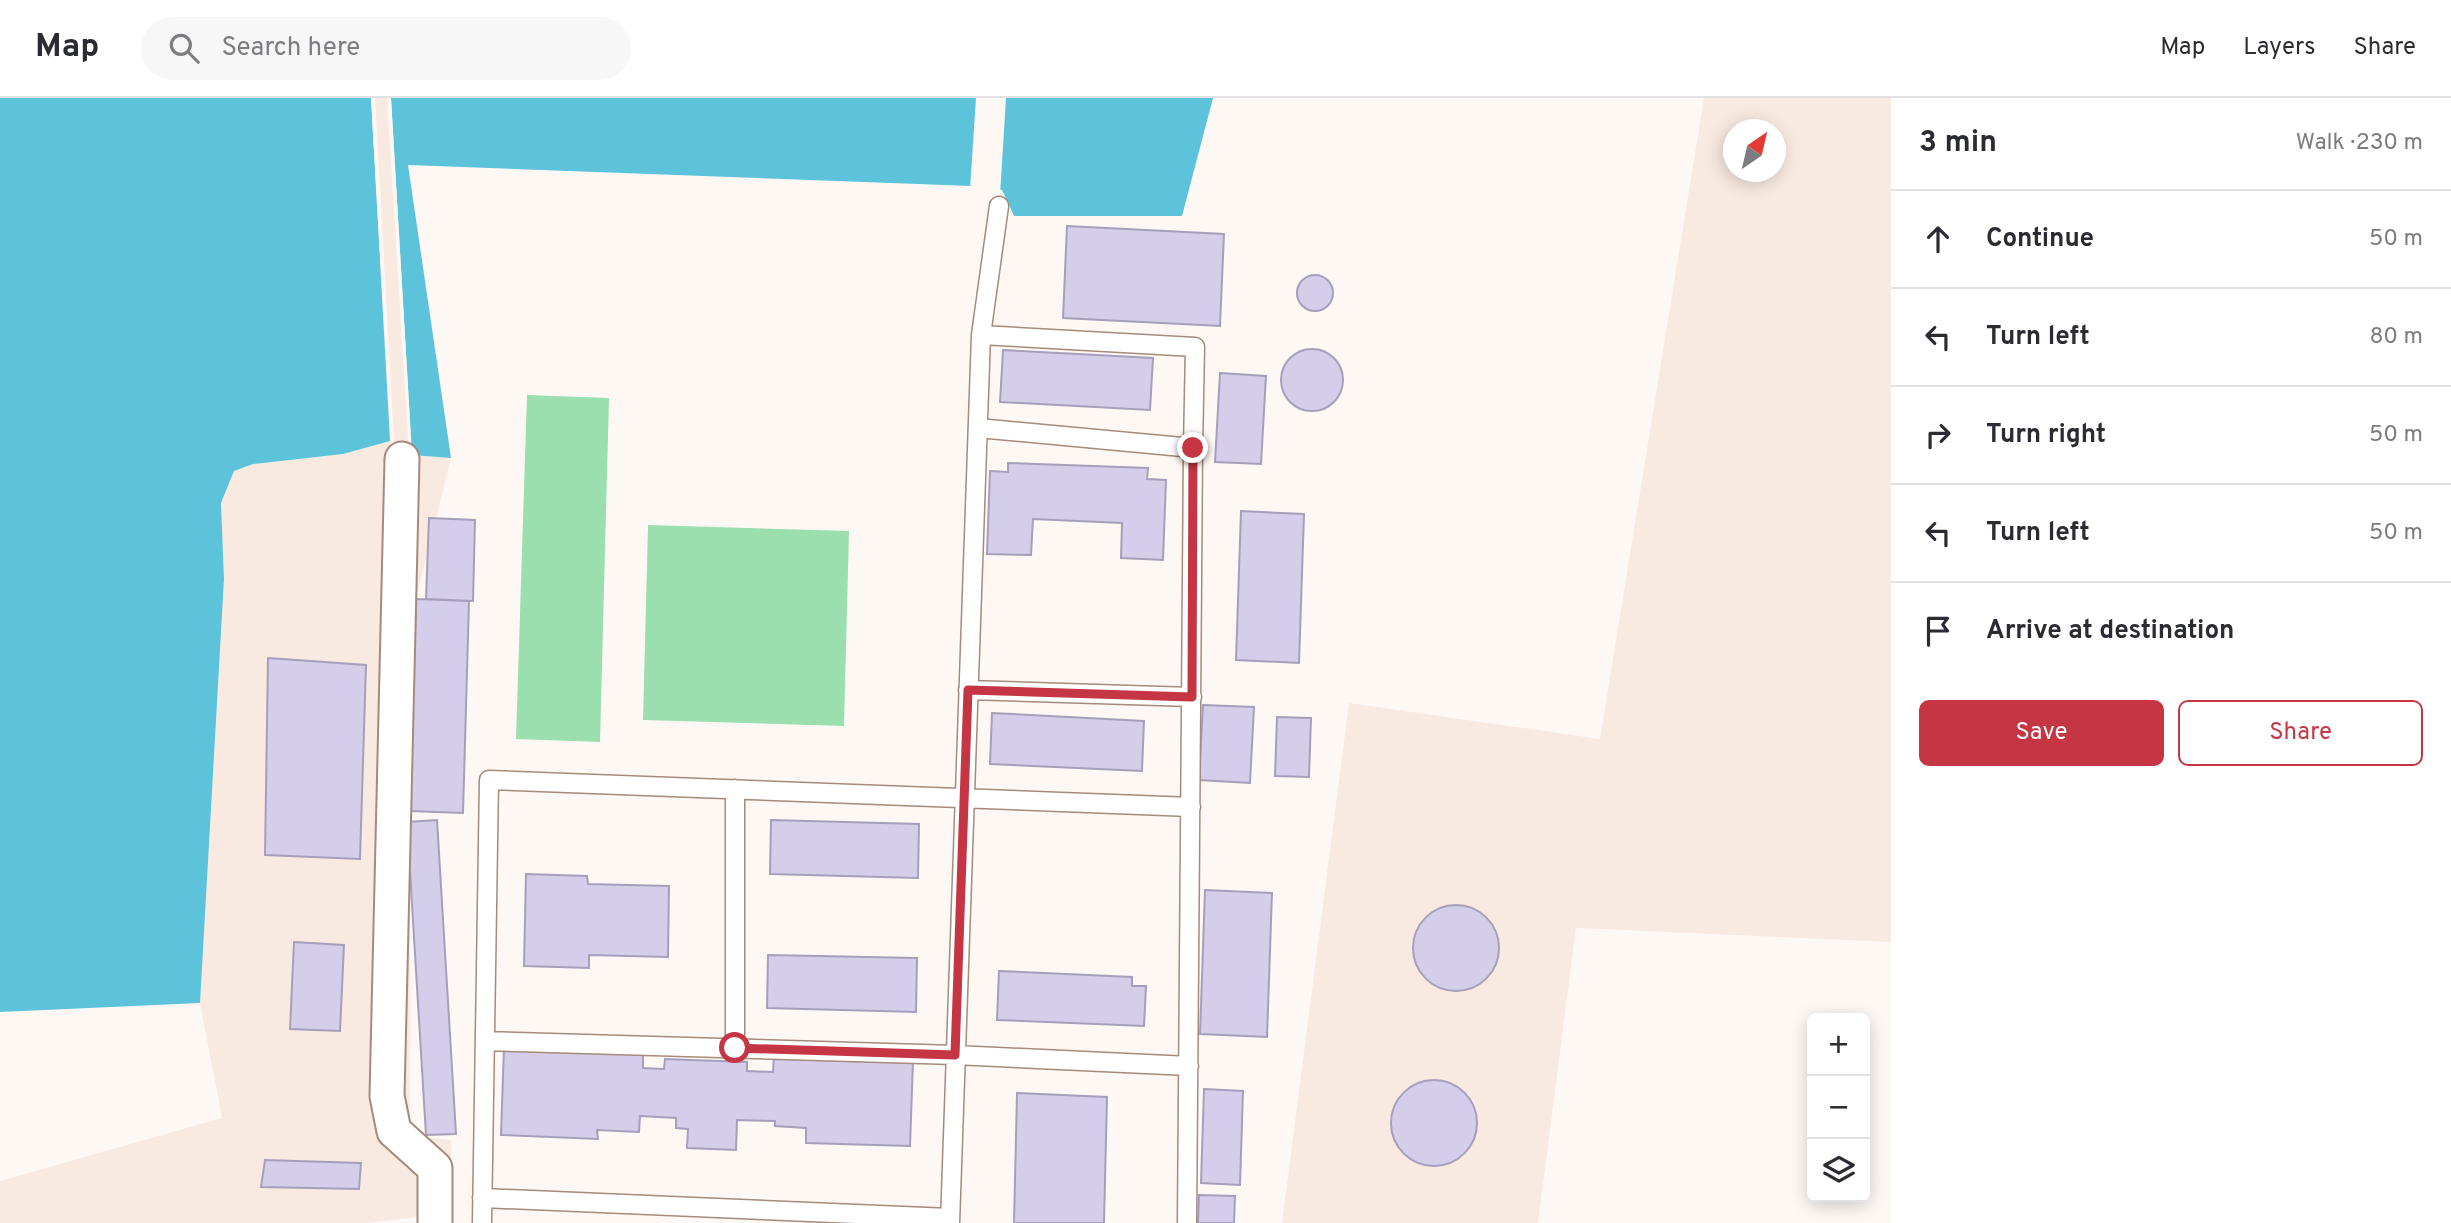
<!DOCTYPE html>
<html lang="en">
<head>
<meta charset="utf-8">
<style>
  body { margin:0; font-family:Overpass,sans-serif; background:#f7f7f7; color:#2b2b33 }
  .controls { position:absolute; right:21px; bottom:21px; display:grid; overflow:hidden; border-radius:10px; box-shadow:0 4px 18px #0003 }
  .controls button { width:63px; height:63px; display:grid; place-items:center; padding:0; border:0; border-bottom:2px solid #e1e1e2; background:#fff; color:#2b2b33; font:35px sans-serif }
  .compass { position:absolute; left:1723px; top:21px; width:63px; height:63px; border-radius:50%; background:#fff; box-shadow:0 4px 18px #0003; rotate:34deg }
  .stop { position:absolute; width:21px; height:21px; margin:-16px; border:5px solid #c53544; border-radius:50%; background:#fff }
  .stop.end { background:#c53544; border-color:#fff; box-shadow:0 2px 7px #0008 }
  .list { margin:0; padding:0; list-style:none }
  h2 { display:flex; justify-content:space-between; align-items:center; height:91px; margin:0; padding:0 28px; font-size:30px }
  h2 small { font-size:23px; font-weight:400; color:#7c7c81 }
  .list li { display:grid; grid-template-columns:46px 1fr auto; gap:21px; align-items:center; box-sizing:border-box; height:98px; padding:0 28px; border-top:2px solid #e1e1e2 }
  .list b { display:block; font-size:26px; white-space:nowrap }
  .list em { font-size:23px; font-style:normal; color:#7c7c81 }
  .actions { display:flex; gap:14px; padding:21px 28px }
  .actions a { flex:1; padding:16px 0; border:2px solid #c53544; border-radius:10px; text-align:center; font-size:24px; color:#c53544 }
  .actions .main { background:#c53544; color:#fff }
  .icon { flex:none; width:38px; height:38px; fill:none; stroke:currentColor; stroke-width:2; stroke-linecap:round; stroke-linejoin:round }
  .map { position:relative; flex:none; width:1891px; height:1125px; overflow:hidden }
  header { display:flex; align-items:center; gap:42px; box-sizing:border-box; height:98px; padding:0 35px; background:#fff; border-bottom:2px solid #e1e1e2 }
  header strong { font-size:33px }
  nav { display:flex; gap:38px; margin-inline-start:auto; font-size:24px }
  .search { width:490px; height:63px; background:#f7f7f7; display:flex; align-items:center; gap:18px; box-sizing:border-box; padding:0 24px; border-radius:38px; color:#7c7c81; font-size:26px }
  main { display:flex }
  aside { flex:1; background:#fff }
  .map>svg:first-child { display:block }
  .built { fill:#f9eae1; fill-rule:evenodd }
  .green { fill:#9adfad }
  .water { fill:#5cc3da }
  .pier { fill:#fef8f5 }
  .building { fill:#d4ceeb; stroke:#a59fbb; stroke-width:2 }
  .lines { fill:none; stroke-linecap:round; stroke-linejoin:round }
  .service-casing { stroke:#a68a7a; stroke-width:21 }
  .minor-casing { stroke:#a68a7a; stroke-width:37 }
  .service { stroke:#fff; stroke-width:18 }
  .minor { stroke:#fff; stroke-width:33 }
  .route { stroke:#c53544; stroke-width:9 }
</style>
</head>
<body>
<header>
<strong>Map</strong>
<div class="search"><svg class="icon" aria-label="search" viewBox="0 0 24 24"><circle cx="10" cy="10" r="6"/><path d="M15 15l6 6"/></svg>Search here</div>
<nav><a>Map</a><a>Layers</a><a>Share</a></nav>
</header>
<main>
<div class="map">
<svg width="1891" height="1125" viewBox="0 0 1891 1125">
  <rect width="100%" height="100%" fill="#fef8f5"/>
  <path class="built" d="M 371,0 L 391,0 L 413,357 L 451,360 L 416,501 L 410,713 L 410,1038 L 451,1042 L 451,1125 L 418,1125 L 418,1119 L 365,1125 L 0,1125 L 0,1083 L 222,1020 L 200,905 L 224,481 L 221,405 L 234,373 L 253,366 L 343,356 L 390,343 Z
    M 1704,0 L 1891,0 L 1891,844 L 1576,830 L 1538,1125 L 1282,1125 L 1349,605 L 1600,641 ZM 1734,32 L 1776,32 L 1776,74 L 1734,74 Z"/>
  <path class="green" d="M 527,297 L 609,300 L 600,644 L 516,641 Z
    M 648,427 L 849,433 L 844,628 L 643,622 Z"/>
  <path class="water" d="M 0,0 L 371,0 L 390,343 L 343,356 L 253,366 L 234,373 L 221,405 L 224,481 L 200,905 L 0,914 Z
    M 391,0 L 1213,0 L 1182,118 L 1014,118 L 1002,92 L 972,88 L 408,67 L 451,360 L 412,357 Z"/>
  <path class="pier" d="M 371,0 L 375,0 L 394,343 L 391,346 Z
    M 387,0 L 391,0 L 412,357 L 409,357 Z
    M 976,0 L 1006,0 L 1000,97 L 970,92 Z"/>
  <path class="building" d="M 1067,128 L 1224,136 L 1220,228 L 1063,220 Z
    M1297 195a18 18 0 1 1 36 0a18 18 0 1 1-36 0Z
    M1281 282a31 31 0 1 1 62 0a31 31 0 1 1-62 0Z
    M 1003,252 L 1153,260 L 1150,312 L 1000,304 Z
    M 1220,275 L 1266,278 L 1261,366 L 1215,364 Z
    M 1008,365 L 1148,370 L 1147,381 L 1166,382 L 1163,462 L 1121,460 L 1122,425 L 1033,421 L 1031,457 L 987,456 L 990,373 L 1008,374 Z
    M 1241,413 L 1304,416 L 1299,565 L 1236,562 Z
    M 429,420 L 475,422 L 473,503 L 426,501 Z
    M 416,501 L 469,503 L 463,715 L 410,713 Z
    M 268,560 L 366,567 L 360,761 L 265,757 Z
    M 1203,607 L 1254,609 L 1250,685 L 1199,682 Z
    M 992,615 L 1144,623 L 1142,673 L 990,666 Z
    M 1277,619 L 1311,620 L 1309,679 L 1275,678 Z
    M 437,722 L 456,1036 L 426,1037 L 407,724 Z
    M 771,722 L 919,726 L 918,780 L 770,776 Z
    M 526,776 L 587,778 L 588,786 L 669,788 L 668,859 L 589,857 L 589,870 L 524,868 Z
    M 1205,792 L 1272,795 L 1267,939 L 1200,936 Z
    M1413 850a43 43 0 1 1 86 0a43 43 0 1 1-86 0Z
    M 294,844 L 344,847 L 340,933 L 290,931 Z
    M 768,857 L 917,860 L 916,914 L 767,910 Z
    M 999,873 L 1132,879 L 1132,888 L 1146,888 L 1144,928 L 997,922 Z
    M 504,949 L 643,954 L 643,970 L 664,971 L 665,961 L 747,964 L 747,973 L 773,974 L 774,957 L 913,963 L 910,1048 L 806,1045 L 806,1030 L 775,1028 L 775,1023 L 737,1022 L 736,1052 L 687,1050 L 688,1031 L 676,1030 L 676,1020 L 640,1018 L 639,1034 L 597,1032 L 598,1041 L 501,1037 Z
    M1391 1025a43 43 0 1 1 86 0a43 43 0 1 1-86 0Z
    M 1204,991 L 1243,993 L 1240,1087 L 1201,1085 Z
    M 1017,995 L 1107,999 L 1104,1125 L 1014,1125 Z
    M 265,1062 L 361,1065 L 359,1091 L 261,1089 Z
    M 1199,1097 L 1235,1098 L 1234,1125 L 1198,1125 Z"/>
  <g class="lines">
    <g class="service-casing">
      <path id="service" d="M 981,237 L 1195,249 L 1193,350
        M 978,330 L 1193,350 L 1187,1125
        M 968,592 L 1192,599
        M 735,691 L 735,950
        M 485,943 L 955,957 L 1189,968
        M 482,1100 L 950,1120
        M 482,1125 L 489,682 L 1191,709
        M 950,1125 L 981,237 L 999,108"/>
    </g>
    <g class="minor-casing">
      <path id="minor" d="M 402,361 L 387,998 L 394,1033 L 435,1070 L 435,1125"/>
    </g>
    <use href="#service" class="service"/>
    <use href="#minor" class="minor"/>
  </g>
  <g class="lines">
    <path class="route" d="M 735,950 L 955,957 L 968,592 L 1192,599 L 1193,350"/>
  </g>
</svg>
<div class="controls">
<button>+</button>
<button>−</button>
<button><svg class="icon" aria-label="layers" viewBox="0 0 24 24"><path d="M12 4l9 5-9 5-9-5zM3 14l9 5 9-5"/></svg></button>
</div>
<svg class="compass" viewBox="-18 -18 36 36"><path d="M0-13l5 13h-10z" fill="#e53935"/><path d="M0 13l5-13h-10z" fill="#7c7c81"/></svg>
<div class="stop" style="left:735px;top:950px"></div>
<div class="stop end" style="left:1193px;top:350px"></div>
</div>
<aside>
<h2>3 min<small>Walk · 230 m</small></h2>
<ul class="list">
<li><svg class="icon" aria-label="ahead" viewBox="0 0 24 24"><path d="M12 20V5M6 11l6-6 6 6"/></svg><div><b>Continue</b></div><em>50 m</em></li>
<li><svg class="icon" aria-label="left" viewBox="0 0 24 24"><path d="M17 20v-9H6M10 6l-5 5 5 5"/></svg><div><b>Turn left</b></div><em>80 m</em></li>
<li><svg class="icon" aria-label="right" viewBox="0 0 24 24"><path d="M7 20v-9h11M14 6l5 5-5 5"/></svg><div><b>Turn right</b></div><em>50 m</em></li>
<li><svg class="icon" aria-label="left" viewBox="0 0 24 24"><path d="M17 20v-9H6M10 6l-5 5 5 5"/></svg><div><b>Turn left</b></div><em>50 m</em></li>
<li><svg class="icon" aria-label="arrive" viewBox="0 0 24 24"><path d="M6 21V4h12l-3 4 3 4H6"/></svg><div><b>Arrive at destination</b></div></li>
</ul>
<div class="actions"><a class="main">Save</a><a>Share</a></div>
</aside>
</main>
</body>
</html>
